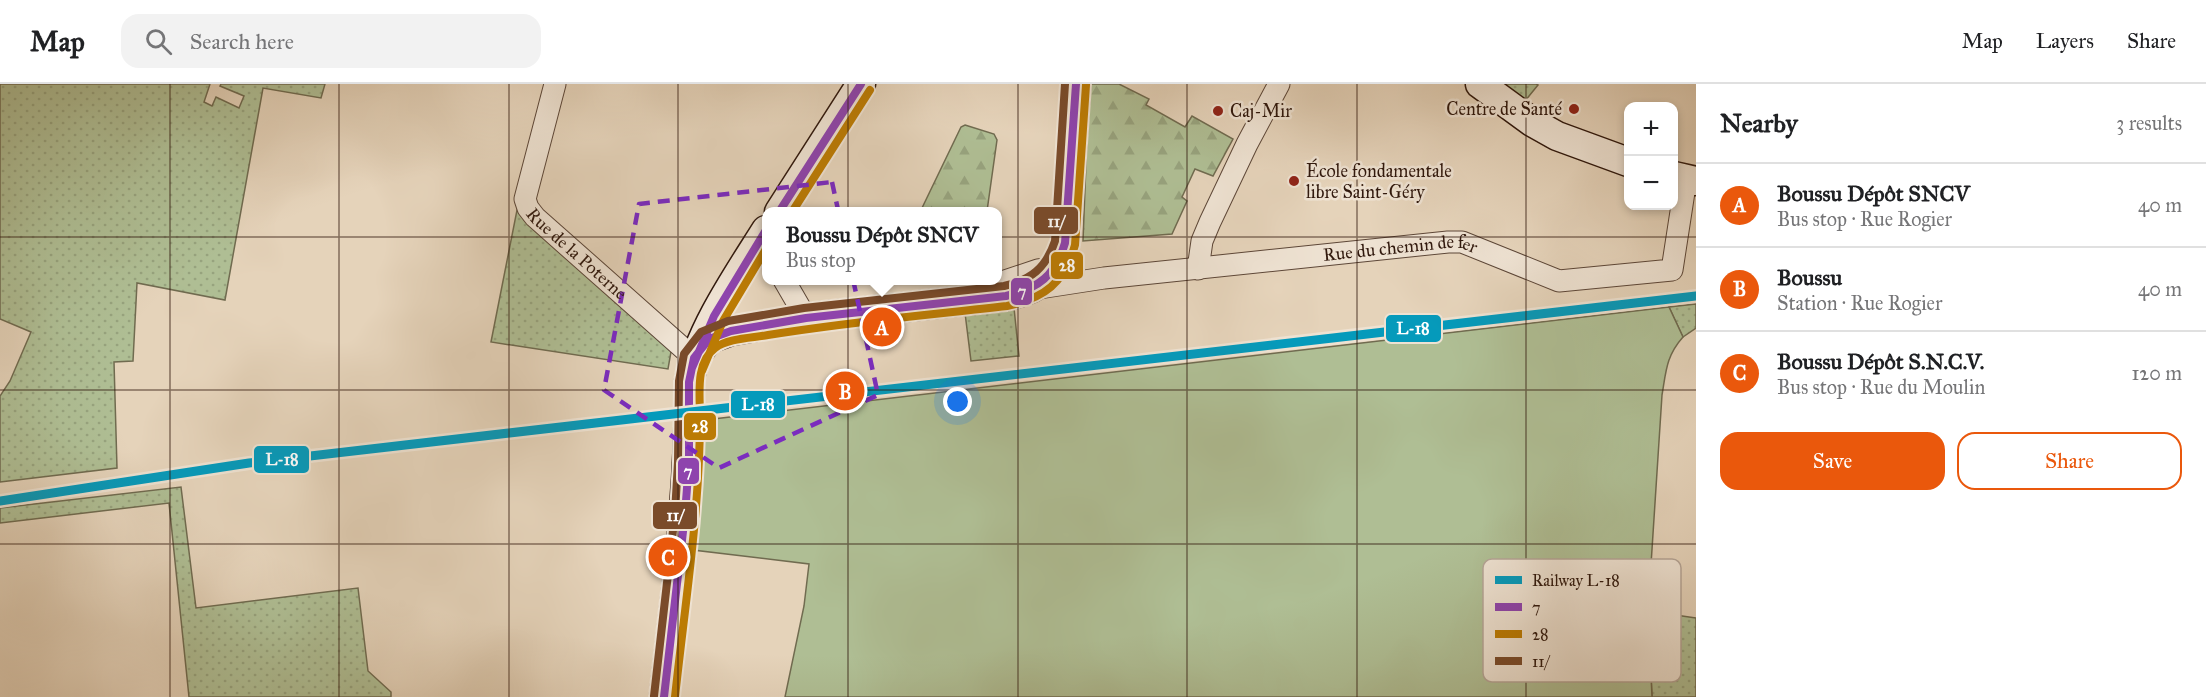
<!DOCTYPE html>
<html lang="en">
<head>
<meta charset="utf-8">
<style>
  body { margin:0; font-family:"IM FELL Great Primer",serif; background:#f2f2f2; color:#202124 }
  .controls { position:absolute; right:18px; top:18px; display:grid; overflow:hidden; border-radius:12px; box-shadow:0 3px 9px #0003 }
  .controls button { width:54px; height:54px; display:grid; place-items:center; padding:0; border:0; border-bottom:2px solid #e0e0e0; background:#fff; color:#202124; font:30px sans-serif }
  .you { position:absolute; left:958px; top:318px; width:21px; height:21px; margin:-15px; border:4px solid #fff; border-radius:50%; background:#1a73e8; box-shadow:0 0 0 9px #1a73e833 }
  .badge { display:grid; place-items:center; width:39px; height:39px; border-radius:50%; background:#ea580c; color:#fff; font-size:20px; font-weight:700 }
  .pin { position:absolute; translate:-50% -50%; border:3px solid #fff; box-shadow:0 2px 6px #0006 }
  .popup { position:absolute; left:762px; top:123px; width:240px; height:78px; box-sizing:border-box; display:grid; place-content:center; border-radius:12px; background:#fff; filter:drop-shadow(0 2px 4px #0005); font-size:20px; white-space:nowrap; color:#757577 }
  .popup b { font-size:22px; color:#202124 }
  .popup::after { content:''; position:absolute; left:50%; top:100%; margin-left:-12px; border:12px solid transparent; border-top-color:#fff }
  .list { margin:0; padding:0; list-style:none }
  h2 { display:flex; justify-content:space-between; align-items:center; height:78px; margin:0; padding:0 24px; font-size:26px }
  h2 small { font-size:20px; font-weight:400; color:#757577 }
  .list li { display:grid; grid-template-columns:39px 1fr auto; gap:18px; align-items:center; box-sizing:border-box; height:84px; padding:0 24px; border-top:2px solid #e0e0e0 }
  .list b { display:block; font-size:22px; white-space:nowrap }
  .list p { margin:0; font-size:20px; white-space:nowrap; color:#757577 }
  .list em { font-size:20px; font-style:normal; color:#757577 }
  .actions { display:flex; gap:12px; padding:18px 24px }
  .actions a { flex:1; padding:14px 0; border:2px solid #ea580c; border-radius:18px; text-align:center; font-size:21px; color:#ea580c }
  .actions .main { background:#ea580c; color:#fff }
  .icon { flex:none; width:33px; height:33px; fill:none; stroke:currentColor; stroke-width:2; stroke-linecap:round; stroke-linejoin:round }
  .map { position:relative; flex:none; width:1696px; height:613px; overflow:hidden }
  header { display:flex; align-items:center; gap:36px; box-sizing:border-box; height:84px; padding:0 30px; background:#fff; border-bottom:2px solid #e0e0e0 }
  header strong { font-size:28px }
  nav { display:flex; gap:33px; margin-inline-start:auto; font-size:21px }
  .search { width:420px; height:54px; background:#f2f2f2; display:flex; align-items:center; gap:15px; box-sizing:border-box; padding:0 21px; border-radius:18px; color:#757577; font-size:22px }
  main { display:flex }
  aside { flex:1; background:#fff }
  .map>svg:first-child { display:block }
  .grass { fill:url(#grass-dots); stroke:#706b50; stroke-width:1.5 }
  .forest { fill:url(#forest-firs); stroke:#706b50; stroke-width:1.5 }
  .park { fill:#afbe94; stroke:#706b50; stroke-width:1.5 }
  .lines { fill:none; stroke-linecap:round; stroke-linejoin:round }
  .street-casing { stroke:#5d4738; stroke-width:23 }
  .secondary-casing { stroke:#30180d; stroke-width:31 }
  .street { stroke:#eee2d2; stroke-width:21 }
  .secondary { stroke:#eee2d2; stroke-width:28 }
  .bus-1-casing { stroke:#eee2d2; stroke-width:12 }
  .bus-2-casing { stroke:#eee2d2; stroke-width:12 }
  .bus-3-casing { stroke:#eee2d2; stroke-width:12 }
  .bus-1 { stroke:#8e44ad; stroke-width:8 }
  .bus-2 { stroke:#bb7b04; stroke-width:8 }
  .bus-3 { stroke:#7a4b2a; stroke-width:8 }
  .rail-1-casing { stroke:#eee2d2; stroke-width:14 }
  .rail-1 { stroke:#059abb; stroke-width:9 }
  .marked { fill:none; stroke:#7b2cbf; stroke-width:4.5; stroke-dasharray:12 8; stroke-linejoin:round }
  .grid { fill:none; stroke:#30180d; stroke-width:1.5; stroke-opacity:0.55 }
  .poi-dot { fill:#8f2418; stroke:#eee2d2; stroke-width:2 }
  .labels { text-anchor:middle; dominant-baseline:central; stroke-width:5; stroke-linejoin:round; paint-order:stroke }
  .poi-label { font-size:18px; fill:#30180d; stroke:#eee2d2; text-anchor:start }
  .street-label { font-size:18px; fill:#30180d; stroke:#eee2d2 }
  .key { fill:#eee2d2; stroke:#b5a597; stroke-width:1.5 }
  .key-label { font-size:16px; fill:#30180d }
  .line-badge { stroke:#eee2d2; stroke-width:2 }
  .badge-label { font-size:16px; text-anchor:middle; font-weight:bold; fill:#fff }
</style>
</head>
<body>
<header>
<strong>Map</strong>
<div class="search"><svg class="icon" aria-label="search" viewBox="0 0 24 24"><circle cx="10" cy="10" r="6"/><path d="M15 15l6 6"/></svg>Search here</div>
<nav><a>Map</a><a>Layers</a><a>Share</a></nav>
</header>
<main>
<div class="map">
<svg width="1696" height="613" viewBox="0 0 1696 613">
  <defs>
    <pattern id="grass-dots" width="8" height="8" patternUnits="userSpaceOnUse" patternTransform="scale(1.5)"><rect width="8" height="8" fill="#afbe94"/><path d="M2 2h.1M6 6h.1" fill="none" stroke="#97a37e" stroke-width="1.8" stroke-linecap="round"/></pattern>
    <pattern id="forest-firs" width="22" height="20" patternUnits="userSpaceOnUse" patternTransform="scale(1.5)"><rect width="22" height="20" fill="#afbe94"/><path d="M5 1l3.5 6h-7zM16 11l3.5 6h-7z" fill="#97a37e"/></pattern>
  </defs>
  <rect width="100%" height="100%" fill="#e5d3ba"/>
  <filter id="stains"><feTurbulence type="fractalNoise" baseFrequency=".00333" numOctaves="4"/><feColorMatrix values="0 0 0 0 .2 0 0 0 0 .09 0 0 0 0 .02 0 0 0 .5 -.17"/></filter>
  <radialGradient id="worn" r=".72"><stop offset=".6" stop-color="#630" stop-opacity="0"/><stop offset="1" stop-color="#630" stop-opacity=".3"/></radialGradient>
  <path class="grass" d="M 0,0 L 210,0 L 204,18 L 212,22 L 216,13 L 239,24 L 244,12 L 220,2 L 221,0 L 325,0 L 321,14 L 263,4 L 225,216 L 137,199 L 133,277 L 114,278 L 117,384 L 0,398 L 0,312 L 10,297 L 31,248 L 0,235 Z
    M 1502,0 L 1536,0 L 1538,1 L 1525,17 Z
    M 517,126 L 523,129 L 672,262 L 668,285 L 491,258 Z
    M 1696,220 L 1696,244 L 1683,253 L 1669,223 Z
    M 1014,224 L 1019,272 L 971,277 L 965,229 Z
    M 181,403 L 196,524 L 358,504 L 368,587 L 391,608 L 391,613 L 189,613 L 169,419 L 0,439 L 0,424 Z
    M 1648,527 L 1696,534 L 1696,613 L 1652,613 Z"/>
  <path class="forest" d="M 1089,0 L 1119,0 L 1149,15 L 1146,21 L 1185,43 L 1192,32 L 1233,55 L 1213,92 L 1195,85 L 1182,113 L 1187,117 L 1172,150 L 1083,157 Z
    M 965,41 L 994,50 L 997,56 L 987,127 L 923,127 L 922,124 L 961,43 Z"/>
  <path class="park" d="M 1669,223 L 1683,253 C 1666,272 1666,288 1662,311 L 1648,527 L 1652,613 L 785,613 L 804,522 L 809,480 L 693,466 L 705,336 Z"/>
  <g class="lines">
    <g class="street-casing">
      <g id="street">
        <path id="s1" d="M 555,0 L 525,115 L 528,124 L 535,133 L 694,274"/>
        <path d="M 1198,185 L 1202,157 L 1210,138 L 1247,60 L 1279,0"/>
        <path d="M 784,196 L 806,234"/>
        <path id="s2" d="M 1033,205 L 1104,194 L 1448,158 L 1462,158 L 1559,197 L 1672,186 L 1686,95"/>
        <path d="M 972,208 L 1038,186 L 1060,183"/>
      </g>
    </g>
    <g class="secondary-casing">
      <path id="secondary" d="M 1480,0 L 1532,38 L 1557,52 L 1628,78
        M 1674,92 L 1696,97
        M 779,128 L 861,0
        M 694,274 L 709,255 L 731,247 L 806,234 L 1006,212 C 1039,206 1057,192 1065,159 L 1076,0
        M 664,613 C 676,508 690,404 689,298 C 698,248 739,189 766,146"/>
    </g>
    <use href="#street" class="street"/>
    <use href="#secondary" class="secondary"/>
    <g class="bus-1-casing">
      <path id="bus-1" d="M 779,128 L 861,0
        M 692,284 L 714,232 L 766,146
        M 664,613 L 685,430 L 689,378 L 689,298 L 694,274 L 709,255 L 731,247 L 806,234 L 1006,212 C 1039,204 1055,192 1065,159 L 1076,0"/>
    </g>
    <g class="bus-2-casing">
      <path id="bus-2" d="M 792,128 L 870,6
        M 702,287 L 723,237 L 766,165
        M 675,613 C 685,520 700,426 700,332 C 700,311 695,279 715,264 C 728,254 752,254 768,251 C 847,238 927,231 1007,222 C 1045,214 1064,199 1075,161 L 1086,1"/>
    </g>
    <g class="bus-3-casing">
      <path id="bus-3" d="M 654,612 L 675,429 L 678,378 L 679,297 L 684,270 L 701,248 L 728,237 L 804,224 L 1004,202 C 1031,196 1046,184 1055,157 L 1065,0"/>
    </g>
    <use href="#bus-1" class="bus-1"/>
    <use href="#bus-2" class="bus-2"/>
    <use href="#bus-3" class="bus-3"/>
    <g class="rail-1-casing">
      <path id="rail-1" d="M 0,417 L 249,379 L 1696,212"/>
    </g>
    <use href="#rail-1" class="rail-1"/>
  </g>
  <path class="marked" d="M 832,98 L 878,311 L 719,384 L 604,306 L 639,120 Z"/>
  <path class="grid" d="M 170,0 L 170,613M 339,0 L 339,613M 509,0 L 509,613M 678,0 L 678,613M 848,0 L 848,613M 1018,0 L 1018,613M 1187,0 L 1187,613M 1357,0 L 1357,613M 1526,0 L 1526,613M 0,153 L 1696,153M 0,306 L 1696,306M 0,460 L 1696,460"/>
  <g class="poi-dot">
    <circle cx="1574" cy="25" r="6"/>
    <circle cx="1218" cy="27" r="6"/>
    <circle cx="1294" cy="97" r="6"/>
  </g>
  <g class="labels">
    <g class="poi-label">
      <text x="1562" y="25" text-anchor="end">Centre de Santé</text>
      <text x="1230" y="27">Caj-Mir</text>
      <text x="1306" y="87">École fondamentale<tspan x="1306" dy="21">libre Saint-Géry</tspan></text>
    </g>
    <g class="street-label">
      <text stroke="none"><textPath href="#s1" startOffset="195">Rue de la Poterne</textPath></text>
      <text stroke="none"><textPath href="#s2" startOffset="370">Rue du chemin de fer</textPath></text>
    </g>
  </g>
  <rect x="1483" y="475" width="198" height="123" rx="9" class="key"/>
  <rect x="1495" y="492" width="27" height="8" fill="#059abb"/>
  <rect x="1495" y="519" width="27" height="8" fill="#8e44ad"/>
  <rect x="1495" y="546" width="27" height="8" fill="#bb7b04"/>
  <rect x="1495" y="573" width="27" height="8" fill="#7a4b2a"/>
  <g class="key-label">
    <text x="1532" y="502">Railway L-18</text>
    <text x="1532" y="529">7</text>
    <text x="1532" y="556">28</text>
    <text x="1532" y="583">11/</text>
  </g>
  <g class="line-badge">
    <rect x="1033" y="122" width="46" height="29" rx="6" fill="#7a4b2a"/>
    <rect x="1050" y="167" width="34" height="29" rx="6" fill="#bb7b04"/>
    <rect x="1010" y="193" width="23" height="29" rx="6" fill="#8e44ad"/>
    <rect x="1385" y="230" width="57" height="29" rx="6" fill="#059abb"/>
    <rect x="730" y="306" width="56" height="29" rx="6" fill="#059abb"/>
    <rect x="683" y="328" width="34" height="29" rx="6" fill="#bb7b04"/>
    <rect x="253" y="361" width="57" height="29" rx="6" fill="#059abb"/>
    <rect x="677" y="373" width="23" height="28" rx="6" fill="#8e44ad"/>
    <rect x="652" y="417" width="46" height="29" rx="6" fill="#7a4b2a"/>
  </g>
  <g class="badge-label">
    <text x="1056" y="143">11/</text>
    <text x="1067" y="187">28</text>
    <text x="1022" y="213">7</text>
    <text x="1413" y="250">L-18</text>
    <text x="758" y="326">L-18</text>
    <text x="700" y="348">28</text>
    <text x="282" y="381">L-18</text>
    <text x="688" y="393">7</text>
    <text x="675" y="437">11/</text>
  </g>
  <rect width="100%" height="100%" filter="url(#stains)"/>
  <rect width="100%" height="100%" fill="url(#worn)"/>
</svg>
<div class="controls">
<button>+</button>
<button>−</button>
</div>
<div class="you"></div>
<div class="pin badge" style="left:882px;top:243px">A</div>
<div class="popup"><b>Boussu Dépôt SNCV</b>Bus stop</div>
<div class="pin badge" style="left:845px;top:307px">B</div>
<div class="pin badge" style="left:668px;top:473px">C</div>
</div>
<aside>
<h2>Nearby<small>3 results</small></h2>
<ul class="list">
<li><span class="badge">A</span><div><b>Boussu Dépôt SNCV</b><p>Bus stop · Rue Rogier</p></div><em>40 m</em></li>
<li><span class="badge">B</span><div><b>Boussu</b><p>Station · Rue Rogier</p></div><em>40 m</em></li>
<li><span class="badge">C</span><div><b>Boussu Dépôt S.N.C.V.</b><p>Bus stop · Rue du Moulin</p></div><em>120 m</em></li>
</ul>
<div class="actions"><a class="main">Save</a><a>Share</a></div>
</aside>
</main>
</body>
</html>
